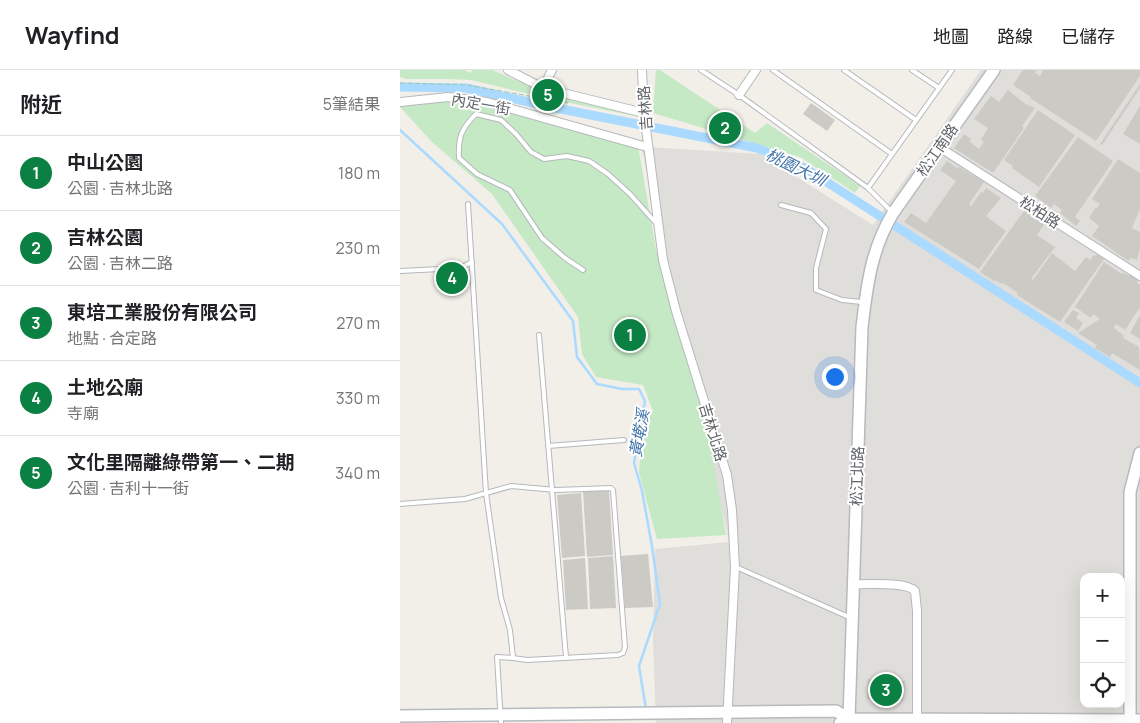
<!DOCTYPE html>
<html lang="zh-TW">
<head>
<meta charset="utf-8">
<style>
  body { margin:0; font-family:Manrope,"Noto Sans TC",sans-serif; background:#f6f6f6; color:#202124 }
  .controls { position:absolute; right:15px; bottom:15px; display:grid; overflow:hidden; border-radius:10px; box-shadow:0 5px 20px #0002 }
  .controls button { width:45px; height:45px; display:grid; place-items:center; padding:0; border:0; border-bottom:1px solid #e0e0e0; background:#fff; color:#202124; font:25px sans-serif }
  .you { position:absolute; left:434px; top:306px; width:18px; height:18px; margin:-12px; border:4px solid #fff; border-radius:50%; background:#1a73e8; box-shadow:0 0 0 8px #1a73e833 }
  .badge { display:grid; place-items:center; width:32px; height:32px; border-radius:50%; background:#0b8043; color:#fff; font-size:16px; font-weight:700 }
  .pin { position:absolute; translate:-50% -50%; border:2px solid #fff; box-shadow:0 1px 5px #0006 }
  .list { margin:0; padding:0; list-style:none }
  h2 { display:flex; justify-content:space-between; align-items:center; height:65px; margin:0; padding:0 20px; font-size:21px }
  h2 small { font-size:16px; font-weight:400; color:#757577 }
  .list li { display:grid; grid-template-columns:32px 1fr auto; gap:15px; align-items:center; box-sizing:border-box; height:75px; padding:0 20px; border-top:1px solid #e0e0e0 }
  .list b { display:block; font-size:19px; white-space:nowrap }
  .list p { margin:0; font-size:16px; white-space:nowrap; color:#757577 }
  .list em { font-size:16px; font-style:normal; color:#757577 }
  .icon { flex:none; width:28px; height:28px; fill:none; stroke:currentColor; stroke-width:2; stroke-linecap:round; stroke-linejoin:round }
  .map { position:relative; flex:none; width:740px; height:653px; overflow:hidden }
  header { display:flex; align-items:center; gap:30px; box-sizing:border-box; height:70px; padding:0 25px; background:#fff; border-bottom:1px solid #e0e0e0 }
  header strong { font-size:24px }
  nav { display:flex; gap:28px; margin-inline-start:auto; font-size:18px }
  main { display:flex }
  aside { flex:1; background:#fff }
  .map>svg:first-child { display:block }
  .industrial { fill:#e0deda; fill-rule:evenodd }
  .green { fill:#c5e8c5 }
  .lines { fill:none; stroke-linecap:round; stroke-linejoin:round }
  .stream { stroke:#aadaff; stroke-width:2.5 }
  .canal { stroke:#aadaff; stroke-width:9 }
  .building { fill:#cccac5 }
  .lane-casing { stroke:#b5b8bc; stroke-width:6 }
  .street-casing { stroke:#b5b8bc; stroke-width:10 }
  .secondary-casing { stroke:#b6babf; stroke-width:14 }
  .path { stroke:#9cc7a9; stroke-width:1; stroke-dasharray:5 2.5; stroke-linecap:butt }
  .lane { stroke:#fff; stroke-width:4 }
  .street { stroke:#fff; stroke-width:8 }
  .secondary { stroke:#fff; stroke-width:11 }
  .labels { text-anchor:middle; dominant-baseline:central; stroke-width:4; stroke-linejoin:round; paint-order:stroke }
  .street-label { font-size:15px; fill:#5f6368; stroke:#fff }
  .water-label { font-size:16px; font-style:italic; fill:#4174aa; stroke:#fff }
</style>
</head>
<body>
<header>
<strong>Wayfind</strong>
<nav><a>地圖</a><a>路線</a><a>已儲存</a></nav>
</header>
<main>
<aside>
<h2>附近<small>5筆結果</small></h2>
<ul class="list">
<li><span class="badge">1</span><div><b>中山公園</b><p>公園 · 吉林北路</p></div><em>180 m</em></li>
<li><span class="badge">2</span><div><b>吉林公園</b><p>公園 · 吉林二路</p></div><em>230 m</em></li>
<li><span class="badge">3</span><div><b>東培工業股份有限公司</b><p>地點 · 合定路</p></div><em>270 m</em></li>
<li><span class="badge">4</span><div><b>土地公廟</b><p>寺廟</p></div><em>330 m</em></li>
<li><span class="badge">5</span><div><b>文化里隔離綠帶第一、二期</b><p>公園 · 吉利十一街</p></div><em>340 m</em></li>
</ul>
</aside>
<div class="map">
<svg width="740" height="653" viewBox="0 0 740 653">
  <rect width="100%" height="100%" fill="#f1efe8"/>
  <path class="industrial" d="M 581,0 L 740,0 L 740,653 L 256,653 L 253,571 L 255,479 L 329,472 L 240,71 L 248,77 L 360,84 L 473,155 ZM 684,507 L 721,507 L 721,634 L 684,634 Z"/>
  <path class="green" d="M 0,0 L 64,0 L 71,3 L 72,0 L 92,0 L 146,23 L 240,40 L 240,47 L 146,28 L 71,10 L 49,9 L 6,9 L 0,7 Z
    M 256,0 L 260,0 L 355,63 L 367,53 L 460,116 L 455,123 L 400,87 L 253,43 Z
    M 55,29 L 238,76 L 256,179 L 310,372 L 326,465 L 257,469 L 239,403 L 242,362 L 253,341 L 243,315 L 196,307 L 182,284 L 178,247 L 92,124 L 32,72 L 0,37 L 0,34 Z"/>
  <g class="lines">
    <path class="stream" d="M 0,60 L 102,154 L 173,251 L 177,287 L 197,314 L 222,319 L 239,319 L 245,331 L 234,393 L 242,421 L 252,476 L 260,534 L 239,596 L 246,639"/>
    <path class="canal" d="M 0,17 L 66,18 L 146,36 L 357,78 L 405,98 L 740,313"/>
  </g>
  <path class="building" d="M 623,0 L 635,0 L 637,1 L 635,3 L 640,6 L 643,0 L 740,0 L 740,6 L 696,71 L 630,28 L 631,27 L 613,15 Z
    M 740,14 L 740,18 L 702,75 L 700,74 Z
    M 608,20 L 628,36 L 629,35 L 635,38 L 622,56 L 624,58 L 593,103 L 554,78 L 564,64 L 571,69 L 569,71 L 579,79 L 584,72 L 581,70 L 588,58 L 574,49 L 591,26 L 599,32 Z
    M 411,33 L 435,50 L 427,61 L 403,44 Z
    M 740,36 L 740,74 L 723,64 Z
    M 638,40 L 675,65 L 639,117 L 612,98 L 613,96 L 604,90 Z
    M 678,67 L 713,91 L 675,147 L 680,151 L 676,156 L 660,143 L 662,140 L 654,134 L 651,138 L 635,126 Z
    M 718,89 L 740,103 L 740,139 L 732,158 L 740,162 L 740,178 L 737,190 L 730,188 L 729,191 L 692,166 L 699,156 L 689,148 L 695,138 L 696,139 L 700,134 L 692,129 Z
    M 547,91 L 557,98 L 559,97 L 584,112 L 569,134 L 571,136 L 581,122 L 583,123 L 586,118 L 601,128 L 586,146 L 606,161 L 579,199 L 504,152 L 511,143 L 526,153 L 556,111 L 540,100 Z
    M 626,138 L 646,151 L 637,165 L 655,177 L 631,209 L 633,210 L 652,183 L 675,201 L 686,187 L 690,190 L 694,185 L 696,186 L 696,184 L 704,189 L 660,252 L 617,225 L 618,223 L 603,213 L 602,214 L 595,210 L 594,211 L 580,202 Z
    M 704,192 L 722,204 L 723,203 L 729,206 L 730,205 L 738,211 L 737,213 L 740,215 L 740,237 L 725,260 L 716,254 L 714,258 L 724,266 L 723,268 L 739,277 L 740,300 L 712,283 L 710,287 L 695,278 L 697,275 L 678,263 L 700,249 L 693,244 L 691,248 L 675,237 Z
    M 54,201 L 58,211 L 51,215 L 47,204 Z
    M 673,240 L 679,243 L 676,248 L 683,253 L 678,261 L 664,252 Z
    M 740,245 L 740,269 L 730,263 Z
    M 209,420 L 213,485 L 187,487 L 183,421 Z
    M 181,423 L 185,486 L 162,488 L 157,425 Z
    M 248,484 L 253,537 L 225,538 L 221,486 Z
    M 213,486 L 216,538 L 190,539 L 188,488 Z
    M 185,488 L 188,539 L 166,540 L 163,490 Z
    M 468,609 L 505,611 L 503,631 L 467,629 Z"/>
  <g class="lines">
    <g class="lane-casing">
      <path id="lane" d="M 301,0 L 339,25 L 468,118
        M 373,0 L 492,84
        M 444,0 L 516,50
        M 512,0 L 539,18
        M 68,134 L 86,423 L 101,528 L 110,560 L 113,588 L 97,587 L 101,653
        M 381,135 L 411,143 L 426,159 L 416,198 L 416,220 L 442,230 L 462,232
        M 491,141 L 468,118 L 552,0
        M 183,200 L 165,188 L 142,168 L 110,120 L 77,104 L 59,88 C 58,67 61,59 76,44 L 101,50 L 116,64 L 131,82 L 144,89 L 167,86 L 189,91 L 208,104 L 230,124 L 256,153
        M 0,201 L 60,198 L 72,192
        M 139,265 L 166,587
        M 148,376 L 224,370
        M 0,434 L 65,429 L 111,416 L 156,420 L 211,418 L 213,420 L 225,577 L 223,583 L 218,585 L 127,590 L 113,588
        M 336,497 L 451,548"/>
    </g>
    <g class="street-casing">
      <path id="street" d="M 108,0 L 143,18 L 244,43
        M 242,0 L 244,43 L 263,190 L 276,241 L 327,405 L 332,440 L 335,497 L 327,653
        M 143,18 L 152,0
        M 339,25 L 356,0
        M 0,32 L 48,27 L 87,32 L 247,77
        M 539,77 L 740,206
        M 453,514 C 468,515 506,511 515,521 L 517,541 L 517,649"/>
    </g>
    <g class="secondary-casing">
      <path id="secondary" d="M 0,646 L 436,641 L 449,649
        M 449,649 L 462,257 C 467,215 471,180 493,143 L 594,0
        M 440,653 L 449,649 L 740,650
        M 730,653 L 730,422 L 740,383"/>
    </g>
    <path class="path" d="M 0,13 L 67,15 L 168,33"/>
    <use href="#lane" class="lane"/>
    <use href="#street" class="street"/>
    <use href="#secondary" class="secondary"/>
  </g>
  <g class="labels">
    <g class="street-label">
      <text transform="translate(81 34) rotate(10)">內定一街</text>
      <text transform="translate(245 38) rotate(-94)">吉林路</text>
      <text transform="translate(537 80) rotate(-55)">松江南路</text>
      <text transform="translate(640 142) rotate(33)">松柏路</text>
      <text transform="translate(313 362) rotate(73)">吉林北路</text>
      <text transform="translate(457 406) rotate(-88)">松江北路</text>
    </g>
    <g class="water-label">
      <text transform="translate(396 97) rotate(26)">桃園大圳</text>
      <text transform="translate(239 363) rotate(-80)">黃墘溪</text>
    </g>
  </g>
</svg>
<div class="controls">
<button>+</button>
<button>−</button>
<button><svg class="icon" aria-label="locate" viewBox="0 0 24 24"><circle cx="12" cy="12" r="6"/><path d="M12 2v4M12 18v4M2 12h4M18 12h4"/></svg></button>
</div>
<div class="you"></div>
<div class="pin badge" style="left:230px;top:265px">1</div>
<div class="pin badge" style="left:325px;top:58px">2</div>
<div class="pin badge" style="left:486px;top:620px">3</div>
<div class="pin badge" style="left:52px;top:208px">4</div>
<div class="pin badge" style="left:148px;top:25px">5</div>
</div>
</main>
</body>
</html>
